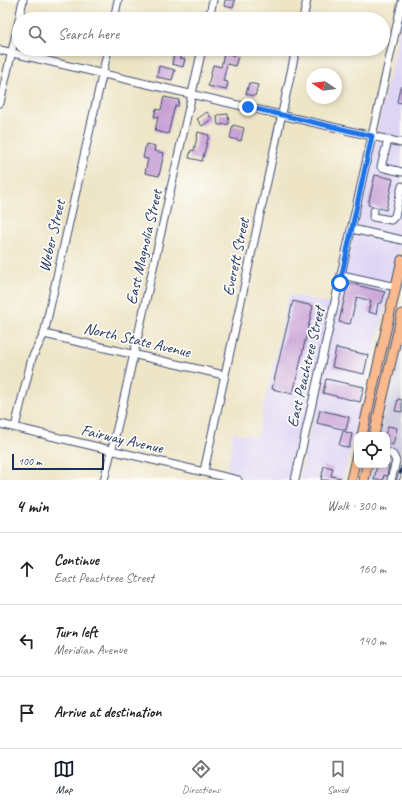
<!DOCTYPE html>
<html lang="en">
<head>
<meta charset="utf-8">
<style>
  body { margin:0; font-family:Caveat,sans-serif; background:#f6f6f6; color:#202124 }
  .controls { position:absolute; right:12px; bottom:12px; display:grid; overflow:hidden; border-radius:8px; box-shadow:0 2px 6px #0003 }
  .controls button { width:36px; height:36px; display:grid; place-items:center; padding:0; border:0; border-bottom:1px solid #e0e0e0; background:#fff; color:#202124; font:20px sans-serif }
  .compass { position:absolute; left:306px; top:68px; width:36px; height:36px; border-radius:50%; background:#fff; box-shadow:0 2px 6px #0003; rotate:283deg }
  .scale { position:absolute; left:12px; bottom:10px; width:92px; box-sizing:border-box; padding-left:4px; border:2px solid #1b2f5e; border-top:0; font-size:11px; line-height:14px; white-space:nowrap; color:#1b2f5e; -webkit-text-stroke:3px #fdfcf7; paint-order:stroke }
  .stop { position:absolute; width:12px; height:12px; margin:-9px; border:3px solid #1a73e8; border-radius:50%; background:#fff }
  .stop.end { background:#1a73e8; border-color:#fff; box-shadow:0 1px 4px #0008 }
  .list { margin:0; padding:0; list-style:none }
  h2 { display:flex; justify-content:space-between; align-items:center; height:52px; margin:0; padding:0 16px; font-size:17px }
  h2 small { font-size:13px; font-weight:400; color:#757577 }
  .list li { display:grid; grid-template-columns:26px 1fr auto; gap:12px; align-items:center; box-sizing:border-box; height:72px; padding:0 16px; border-top:1px solid #e0e0e0 }
  .list b { display:block; font-size:15px; white-space:nowrap }
  .list p { margin:0; font-size:13px; white-space:nowrap; color:#757577 }
  .list em { font-size:13px; font-style:normal; color:#757577 }
  .icon { flex:none; width:22px; height:22px; fill:none; stroke:currentColor; stroke-width:2; stroke-linecap:round; stroke-linejoin:round }
  .map { position:relative; flex:none; width:402px; height:480px; overflow:hidden }
  .search { position:absolute; background:#fff; box-shadow:0 2px 6px #0003; left:12px; right:12px; top:12px; height:44px; display:flex; align-items:center; gap:10px; box-sizing:border-box; padding:0 14px; border-radius:22px; color:#757577; font-size:15px }
  .sheet { height:268px; background:#fff }
  nav { display:flex; justify-content:space-around; align-items:center; box-sizing:border-box; height:56px; border-top:1px solid #e0e0e0; background:#fff; font-size:11px; color:#757577 }
  nav a { display:grid; justify-items:center; gap:2px }
  nav .on { color:#111827 }
  .map>svg:first-child { display:block }
  .built { fill:#ded5f5 }
  .industrial { fill:#c3c1db }
  .building { fill:#c8a0d6 }
  .lines { fill:none; stroke-linecap:round; stroke-linejoin:round }
  .minor-casing { stroke:#3b4a6e; stroke-width:9 }
  .major-casing { stroke:#3b4a6e; stroke-width:11 }
  .minor { stroke:#fff; stroke-width:7 }
  .major { stroke:#fbba8d; stroke-width:9 }
  .rail-casing { stroke:#1b2f5e; stroke-width:3.5 }
  .rail { stroke:#fdfcf7; stroke-width:2; stroke-dasharray:6; stroke-linecap:butt }
  .route { stroke:#1a73e8; stroke-width:5 }
  .labels { text-anchor:middle; dominant-baseline:central; stroke-width:3.5; stroke-linejoin:round; paint-order:stroke }
  .street-label { font-size:16px; fill:#1b2f5e; stroke:#fdfcf7 }
</style>
</head>
<body>
<div class="map">
<svg width="402" height="480" viewBox="0 0 402 480">
  <rect width="100%" height="100%" fill="#fdfcf7"/>
  <filter id="ink" filterUnits="userSpaceOnUse"><feTurbulence type="fractalNoise" baseFrequency=".025" numOctaves="2"/><feDisplacementMap in="SourceGraphic" scale="8" xChannelSelector="R" yChannelSelector="G"/><feConvolveMatrix kernelMatrix="1 2 1 2 8 2 1 2 1" color-interpolation-filters="sRGB"/></filter>
  <filter id="wash" filterUnits="userSpaceOnUse"><feTurbulence type="fractalNoise" baseFrequency=".012" numOctaves="4" result="noise"/><feDisplacementMap in="SourceGraphic" scale="16" xChannelSelector="R" yChannelSelector="G"/><feGaussianBlur stdDeviation="0.9" result="paint"/><feColorMatrix in="noise" values="0 0 0 0 0 0 0 0 0 0 0 0 0 0 0 0 0 1.4 0 .05"/><feComposite in="paint" operator="in"/></filter>
  <g filter="url(#wash)">
    <rect width="100%" height="100%" fill="#eee5c7"/>
    <path class="built" d="M 402,18 L 402,140 L 376,134 Z
      M 374,140 L 402,147 L 402,240 L 343,480 L 299,480 Z
      M 289,294 L 332,304 L 292,480 L 252,480 L 227,474 L 233,432 L 257,437 Z"/>
    <path class="industrial" d="M 402,334 L 402,447 L 392,480 L 368,480 L 372,465 L 387,465 L 387,435 L 379,435 Z"/>
    <g id="blocks">
      <path class="building" d="M 225,0 L 235,0 L 233,8 L 224,6 Z
        M 182,13 L 198,17 L 197,19 L 180,19 Z
        M 163,49 L 182,49 L 180,58 L 185,59 L 183,67 L 172,64 L 174,54 L 163,51 Z
        M 225,49 L 232,49 L 231,55 L 238,57 L 235,66 L 227,64 L 223,81 L 228,82 L 226,90 L 208,86 L 213,65 L 221,67 Z
        M 159,66 L 175,70 L 172,80 L 157,77 Z
        M 249,83 L 258,85 L 255,96 L 246,94 Z
        M 400,87 L 402,87 L 402,103 L 397,102 Z
        M 164,97 L 179,100 L 178,106 L 175,106 L 168,134 L 155,131 L 158,117 L 154,117 L 156,109 L 161,110 Z
        M 207,112 L 212,119 L 202,126 L 197,119 Z
        M 228,114 L 229,124 L 218,125 L 217,115 Z
        M 233,125 L 244,128 L 241,141 L 230,138 Z
        M 198,132 L 209,135 L 202,161 L 189,158 L 191,150 L 194,151 Z
        M 146,144 L 155,146 L 154,151 L 164,153 L 159,176 L 145,173 L 148,159 L 143,158 Z
        M 375,175 L 393,179 L 386,210 L 368,205 Z
        M 348,283 L 385,292 L 382,303 L 378,303 L 376,314 L 368,312 L 371,301 L 357,297 L 350,324 L 339,322 Z
        M 293,301 L 313,306 L 293,394 L 272,389 Z
        M 336,348 L 368,355 L 364,374 L 332,367 Z
        M 326,379 L 364,387 L 360,402 L 323,393 Z
        M 398,399 L 402,400 L 402,412 L 395,411 Z
        M 320,410 L 349,417 L 346,430 L 317,423 Z
        M 388,426 L 397,428 L 393,445 L 387,443 L 387,435 L 385,435 Z
        M 343,431 L 352,434 L 349,448 L 339,445 Z
        M 377,465 L 389,465 L 387,476 L 384,475 L 383,480 L 374,480 Z
        M 324,466 L 333,468 L 331,476 L 341,478 L 341,480 L 321,480 Z"/>
    </g>
  </g>
  <g filter="url(#ink)">
    <use href="#blocks" fill-opacity="0" stroke="#3b4a6e" stroke-width="1"/>
    <g class="lines">
      <g class="minor-casing">
        <path id="minor" d="M 19,19 L 23,0
          M 114,19 L 118,0
          M 209,19 L 213,0
          M 303,19 L 307,0
          M 0,50 L 402,143
          M 0,103 L 19,20
          M 388,140 L 381,167 L 402,172
          M 374,211 L 373,217 L 391,220 L 395,216 L 402,186
          M 352,229 L 402,240
          M 342,275 L 396,287
          M 44,334 L 224,375
          M 0,424 L 238,480
          M 15,427 L 32,358 L 44,334 L 108,49
          M 387,452 L 393,455 L 396,461 L 391,480
          M 204,471 L 296,49
          M 104,480 L 120,416 L 202,49
          M 295,480 L 402,2"/>
      </g>
      <g class="major-casing">
        <path id="major" d="M 362,435 L 402,260
          M 374,435 L 402,314
          M 351,480 L 357,454
          M 364,480 L 367,465"/>
      </g>
      <use href="#minor" class="minor"/>
      <use href="#major" class="major"/>
      <g class="rail-casing">
        <path id="rail" d="M 398,480 L 402,467"/>
      </g>
      <use href="#rail" class="rail"/>
    </g>
  </g>
  <g class="lines" filter="url(#ink)">
    <path class="route" d="M 248,107 L 372,136 L 340,283"/>
  </g>
  <g class="labels">
    <g class="street-label">
      <text transform="translate(52 236) rotate(-77)">Weber Street</text>
      <text transform="translate(144 247) rotate(-77)">East Magnolia Street</text>
      <text transform="translate(236 257) rotate(-78)">Everett Street</text>
      <text transform="translate(137 340) rotate(13)">North State Avenue</text>
      <text transform="translate(306 367) rotate(-77)">East Peachtree Street</text>
      <text transform="translate(122 439) rotate(13)">Fairway Avenue</text>
    </g>
  </g>
</svg>
<div class="controls">
<button><svg class="icon" aria-label="locate" viewBox="0 0 24 24"><circle cx="12" cy="12" r="6"/><path d="M12 2v4M12 18v4M2 12h4M18 12h4"/></svg></button>
</div>
<svg class="compass" viewBox="-18 -18 36 36"><path d="M0-13l5 13h-10z" fill="#e53935"/><path d="M0 13l5-13h-10z" fill="#757577"/></svg>
<div class="scale">100 m</div>
<div class="stop" style="left:340px;top:283px"></div>
<div class="stop end" style="left:248px;top:107px"></div>
<div class="search"><svg class="icon" aria-label="search" viewBox="0 0 24 24"><circle cx="10" cy="10" r="6"/><path d="M15 15l6 6"/></svg>Search here</div>
</div>
<section class="sheet">
<h2>4 min<small>Walk · 300 m</small></h2>
<ul class="list">
<li><svg class="icon" aria-label="ahead" viewBox="0 0 24 24"><path d="M12 20V5M6 11l6-6 6 6"/></svg><div><b>Continue</b><p>East Peachtree Street</p></div><em>160 m</em></li>
<li><svg class="icon" aria-label="left" viewBox="0 0 24 24"><path d="M17 20v-9H6M10 6l-5 5 5 5"/></svg><div><b>Turn left</b><p>Meridian Avenue</p></div><em>140 m</em></li>
<li><svg class="icon" aria-label="arrive" viewBox="0 0 24 24"><path d="M6 21V4h12l-3 4 3 4H6"/></svg><div><b>Arrive at destination</b></div></li>
</ul>
</section>
<nav>
<a class="on"><svg class="icon" aria-label="map" viewBox="0 0 24 24"><path d="M3 6l6-2 6 2 6-2v14l-6 2-6-2-6 2zM9 4v14M15 6v14"/></svg>Map</a>
<a><svg class="icon" aria-label="directions" viewBox="0 0 24 24"><path d="M12 3l9 9-9 9-9-9zM9 14v-3h6M13 9l2 2-2 2"/></svg>Directions</a>
<a><svg class="icon" aria-label="saved" viewBox="0 0 24 24"><path d="M7 4h10v16l-5-4-5 4z"/></svg>Saved</a>
</nav>
</body>
</html>
